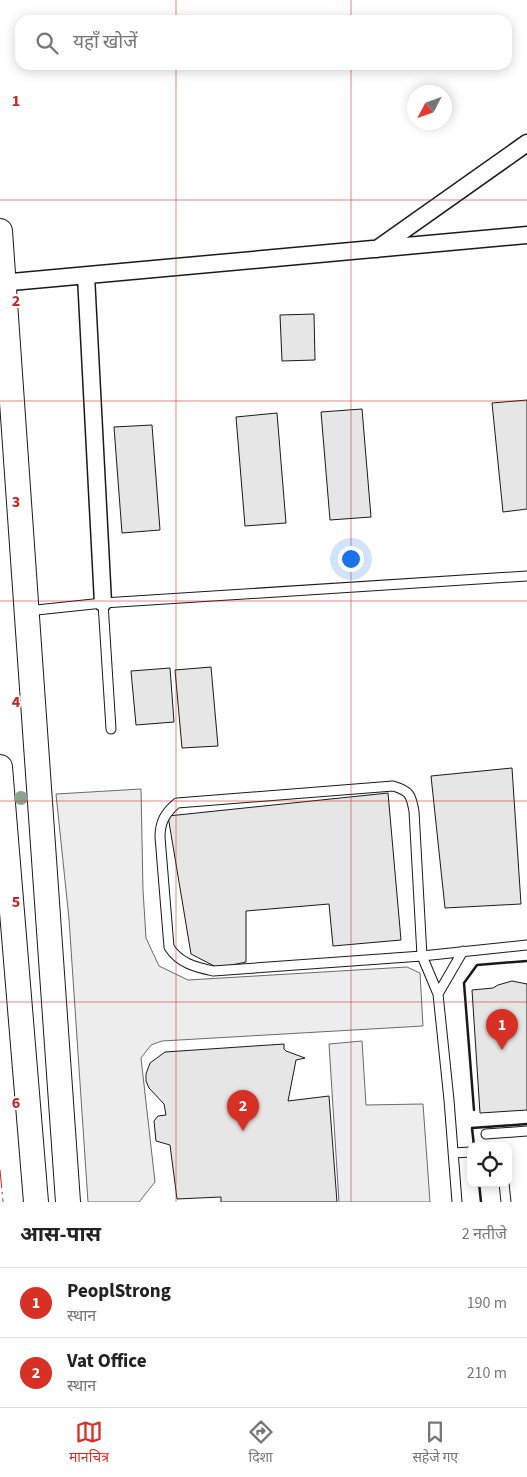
<!DOCTYPE html>
<html lang="hi">
<head>
<meta charset="utf-8">
<style>
  body { margin:0; font-family:"Source Sans 3","Noto Sans Devanagari",sans-serif; background:#f2f2f2; color:#222 }
  .controls { position:absolute; right:15px; bottom:15px; display:grid; overflow:hidden; border-radius:10px; box-shadow:0 2px 12px #0003 }
  .controls button { width:45px; height:45px; display:grid; place-items:center; padding:0; border:0; border-bottom:1px solid #e0e0e0; background:#fff; color:#222; font:25px sans-serif }
  .compass { position:absolute; left:407px; top:85px; width:45px; height:45px; border-radius:50%; background:#fff; box-shadow:0 2px 12px #0003; rotate:229deg }
  .you { position:absolute; left:350px; top:558px; width:18px; height:18px; margin:-12px; border:4px solid #fff; border-radius:50%; background:#1a73e8; box-shadow:0 0 0 8px #1a73e833 }
  .badge { display:grid; place-items:center; width:32px; height:32px; border-radius:50%; background:#d93025; color:#fff; font-size:16px; font-weight:700 }
  .pin { position:absolute; translate:-50% -41px; filter:drop-shadow(0 1px 2px #0008) }
  .pin::after { content:''; position:absolute; top:26px; width:18px; height:15px; background:inherit; clip-path:polygon(0 0,100% 0,50% 100%) }
  .list { margin:0; padding:0; list-style:none }
  h2 { display:flex; justify-content:space-between; align-items:center; height:65px; margin:0; padding:0 20px; font-size:21px }
  h2 small { font-size:16px; font-weight:400; color:#767676 }
  .list li { display:grid; grid-template-columns:32px 1fr auto; gap:15px; align-items:center; box-sizing:border-box; height:70px; padding:0 20px; border-top:1px solid #e0e0e0 }
  .list b { display:block; font-size:19px; white-space:nowrap }
  .list p { margin:0; font-size:16px; white-space:nowrap; color:#767676 }
  .list em { font-size:16px; font-style:normal; color:#767676 }
  .icon { flex:none; width:28px; height:28px; fill:none; stroke:currentColor; stroke-width:2; stroke-linecap:round; stroke-linejoin:round }
  .map { position:relative; flex:none; width:527px; height:1202px; overflow:hidden }
  .search { position:absolute; background:#fff; box-shadow:0 2px 12px #0003; left:15px; right:15px; top:15px; height:55px; display:flex; align-items:center; gap:12px; box-sizing:border-box; padding:0 18px; border-radius:15px; color:#767676; font-size:19px }
  .sheet { height:205px; background:#fff }
  nav { display:flex; justify-content:space-around; align-items:center; box-sizing:border-box; height:70px; border-top:1px solid #e0e0e0; background:#fff; font-size:14px; color:#767676 }
  nav a { display:grid; justify-items:center; gap:2px }
  nav .on { color:#d93025 }
  .map>svg:first-child { display:block }
  .green { fill:#ededed; stroke:#6a6a6a }
  .building { fill:#e6e6e6; stroke:#1a1a1a }
  .lines { fill:none; stroke-linecap:round; stroke-linejoin:round }
  .service-casing { stroke:#1a1a1a; stroke-width:11 }
  .minor-casing { stroke:#1a1a1a; stroke-width:19 }
  .secondary-casing { stroke:#1a1a1a; stroke-width:26 }
  .service { stroke:#fff; stroke-width:9 }
  .minor { stroke:#fff; stroke-width:16 }
  .secondary { stroke:#fff; stroke-width:24 }
  .wall { stroke:#1a1a1a; stroke-width:2.5 }
  .power { stroke:#c62828; stroke-width:1; stroke-dasharray:18 4 2.5 4; stroke-linecap:butt }
  .tree { fill:#8aa48f }
  .grid { fill:none; stroke:#c62828; stroke-width:1; stroke-opacity:0.55 }
  .grid-label { font-size:16px; text-anchor:middle; font-weight:bold; fill:#c62828; stroke:#fff; stroke-width:4; stroke-linejoin:round; paint-order:stroke }
</style>
</head>
<body>
<div class="map">
<svg width="527" height="1202" viewBox="0 0 527 1202">
  <rect width="100%" height="100%" fill="#fff"/>
  <path class="green" d="M 141,789 L 143,890 L 146,938 L 159,966 L 188,980 L 407,967 L 420,973 L 423,1026 L 162,1041 L 151,1045 L 141,1058 L 155,1182 L 139,1202 L 88,1202 L 69,919 L 56,794 Z
    M 362,1041 L 366,1105 L 423,1104 L 430,1202 L 339,1202 L 329,1044 Z"/>
  <path class="building" d="M 314,314 L 315,360 L 282,361 L 280,315 Z
    M 527,400 L 527,509 L 503,512 L 492,403 Z
    M 362,409 L 371,517 L 330,520 L 321,412 Z
    M 277,413 L 286,523 L 245,526 L 236,417 Z
    M 152,425 L 160,530 L 122,533 L 114,427 Z
    M 211,667 L 218,746 L 182,748 L 175,670 Z
    M 170,668 L 174,722 L 136,725 L 131,671 Z
    M 512,768 L 521,904 L 445,908 L 431,776 Z
    M 388,793 L 401,940 L 333,946 L 329,904 L 246,911 L 246,962 L 218,968 L 191,954 L 168,816 Z
    M 512,981 L 527,984 L 527,1110 L 480,1113 L 472,990 L 493,988 L 498,985 Z
    M 284,1044 L 284,1049 L 286,1051 L 305,1058 L 296,1060 L 288,1101 L 329,1096 L 337,1202 L 221,1202 L 221,1197 L 177,1199 L 170,1145 L 156,1141 L 154,1121 L 158,1116 L 166,1115 L 164,1104 L 149,1088 L 146,1081 L 146,1074 L 150,1063 L 165,1052 Z"/>
  <g class="lines">
    <g class="service-casing">
      <path id="service" d="M 103,603 L 111,729
        M 27,611 L 103,603 L 527,576
        M 438,994 L 463,951
        M 486,1134 L 527,1131
        M 453,1153 L 471,1152
        M 504,1183 L 506,1202
        M 457,1202 L 449,1100 L 438,994 L 422,956 L 414,811 C 411,795 410,791 393,786 L 177,803 C 165,813 160,822 160,837 L 169,947 C 179,963 195,967 213,971 L 422,956 L 527,945"/>
    </g>
    <g class="minor-casing">
      <path id="minor" d="M 377,249 L 527,143
        M 86,276 L 103,603
        M 0,283 L 527,235"/>
    </g>
    <g class="secondary-casing">
      <path id="secondary" d="M 0,231 L 68,1202
        M 0,767 L 36,1202"/>
    </g>
    <use href="#service" class="service"/>
    <use href="#minor" class="minor"/>
    <use href="#secondary" class="secondary"/>
    <path class="wall" d="M 474,1110 L 464,983 L 477,965 L 527,961
      M 474,1146 L 472,1128 L 527,1124
      M 479,1183 L 481,1202"/>
    <path class="power" d="M 0,1170 L 3,1202"/>
  </g>
  <circle class="tree" cx="21" cy="798" r="7"/>
  <path class="grid" d="M 176,0 L 176,20M 351,0 L 351,20M 176,65 L 176,1202M 351,65 L 351,1202M 0,200 L 527,200M 0,401 L 527,401M 0,601 L 527,601M 0,801 L 527,801M 0,1002 L 527,1002"/>
  <g class="grid-label">
    <text x="16" y="106">1</text>
    <text x="16" y="306">2</text>
    <text x="16" y="507">3</text>
    <text x="16" y="707">4</text>
    <text x="16" y="907">5</text>
    <text x="16" y="1108">6</text>
  </g>
</svg>
<div class="controls">
<button><svg class="icon" aria-label="locate" viewBox="0 0 24 24"><circle cx="12" cy="12" r="6"/><path d="M12 2v4M12 18v4M2 12h4M18 12h4"/></svg></button>
</div>
<svg class="compass" viewBox="-18 -18 36 36"><path d="M0-13l5 13h-10z" fill="#e53935"/><path d="M0 13l5-13h-10z" fill="#767676"/></svg>
<div class="you"></div>
<div class="pin badge" style="left:502px;top:1050px">1</div>
<div class="pin badge" style="left:243px;top:1131px">2</div>
<div class="search"><svg class="icon" aria-label="search" viewBox="0 0 24 24"><circle cx="10" cy="10" r="6"/><path d="M15 15l6 6"/></svg>यहाँ खोजें</div>
</div>
<section class="sheet">
<h2>आस-पास<small>2 नतीजे</small></h2>
<ul class="list">
<li><span class="badge">1</span><div><b>PeoplStrong</b><p>स्थान</p></div><em>190 m</em></li>
<li><span class="badge">2</span><div><b>Vat Office</b><p>स्थान</p></div><em>210 m</em></li>
</ul>
</section>
<nav>
<a class="on"><svg class="icon" aria-label="map" viewBox="0 0 24 24"><path d="M3 6l6-2 6 2 6-2v14l-6 2-6-2-6 2zM9 4v14M15 6v14"/></svg>मानचित्र</a>
<a><svg class="icon" aria-label="directions" viewBox="0 0 24 24"><path d="M12 3l9 9-9 9-9-9zM9 14v-3h6M13 9l2 2-2 2"/></svg>दिशा</a>
<a><svg class="icon" aria-label="saved" viewBox="0 0 24 24"><path d="M7 4h10v16l-5-4-5 4z"/></svg>सहेजे गए</a>
</nav>
</body>
</html>
